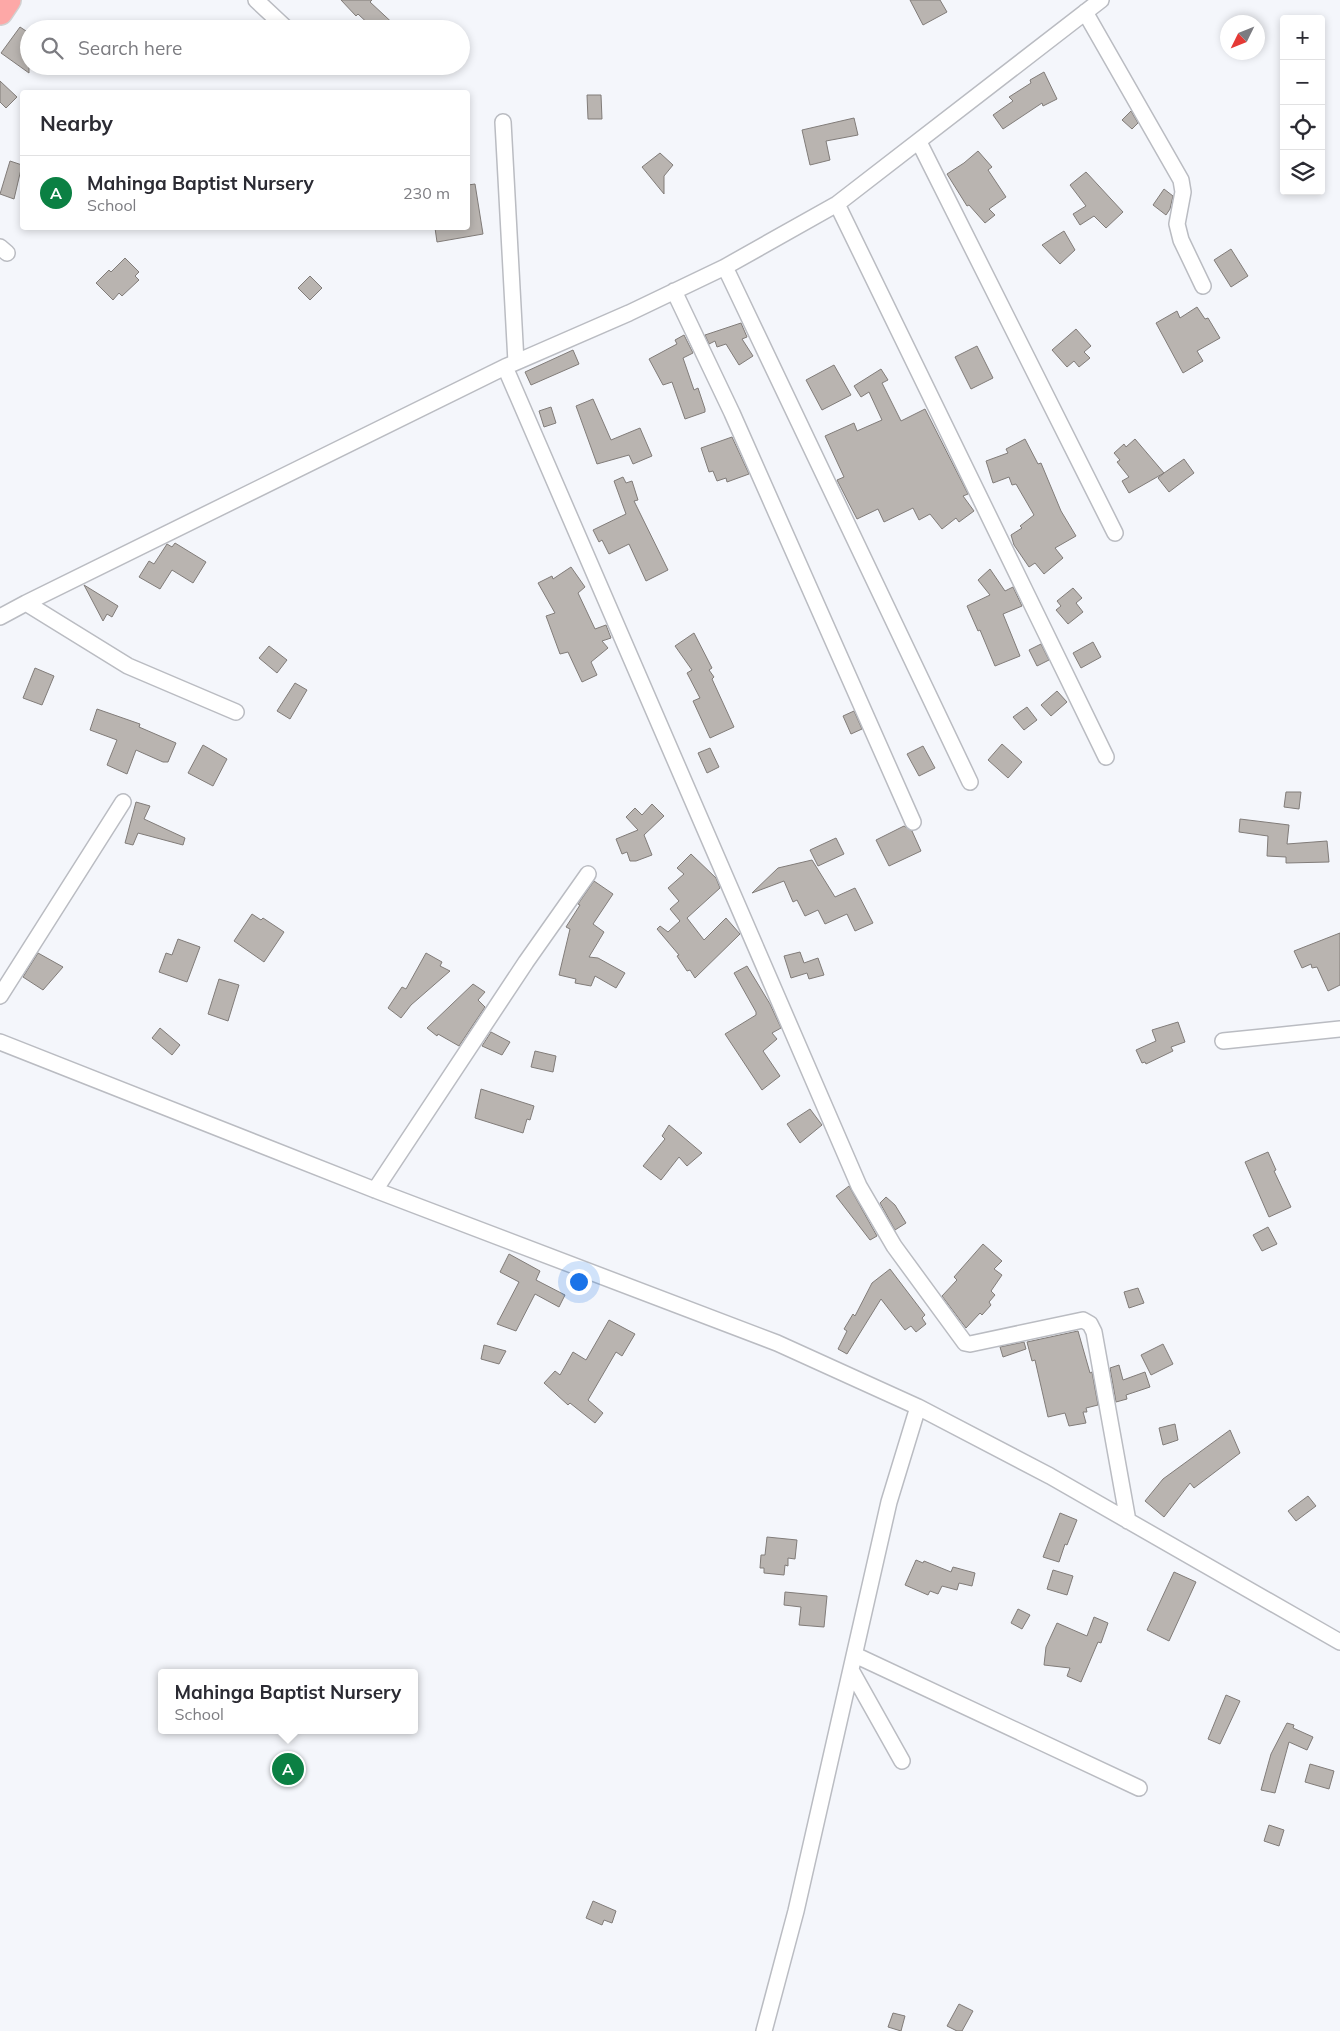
<!DOCTYPE html>
<html lang="en">
<head>
<meta charset="utf-8">
<style>
  body { margin:0; font-family:Mulish,sans-serif; background:#f2f2f3; color:#2b2b33 }
  .controls { position:absolute; right:15px; top:15px; display:grid; overflow:hidden; border-radius:5px; box-shadow:0 2px 8px #0003 }
  .controls button { width:45px; height:45px; display:grid; place-items:center; padding:0; border:0; border-bottom:1px solid #e1e1e2; background:#fff; color:#2b2b33; font:25px sans-serif }
  .compass { position:absolute; left:1220px; top:15px; width:45px; height:45px; border-radius:50%; background:#fff; box-shadow:0 2px 8px #0003; rotate:227deg }
  .you { position:absolute; left:578px; top:1281px; width:18px; height:18px; margin:-12px; border:4px solid #fff; border-radius:50%; background:#1a73e8; box-shadow:0 0 0 8px #1a73e833 }
  .badge { display:grid; place-items:center; width:32px; height:32px; border-radius:50%; background:#0b8043; color:#fff; font-size:16px; font-weight:700 }
  .pin { position:absolute; translate:-50% -50%; border:2px solid #fff; box-shadow:0 1px 5px #0006 }
  .popup { position:absolute; left:158px; top:1669px; width:260px; height:65px; box-sizing:border-box; display:grid; place-content:center; border-radius:5px; background:#fff; filter:drop-shadow(0 1px 4px #0005); font-size:16px; white-space:nowrap; color:#7c7c81 }
  .popup b { font-size:19px; color:#2b2b33 }
  .popup::after { content:''; position:absolute; left:50%; top:100%; margin-left:-10px; border:10px solid transparent; border-top-color:#fff }
  .list { margin:0; padding:0; list-style:none }
  h2 { display:flex; justify-content:space-between; align-items:center; height:65px; margin:0; padding:0 20px; font-size:21px }
  h2 small { font-size:16px; font-weight:400; color:#7c7c81 }
  .list li { display:grid; grid-template-columns:32px 1fr auto; gap:15px; align-items:center; box-sizing:border-box; height:75px; padding:0 20px; border-top:1px solid #e1e1e2 }
  .list b { display:block; font-size:19px; white-space:nowrap }
  .list p { margin:0; font-size:16px; white-space:nowrap; color:#7c7c81 }
  .list em { font-size:16px; font-style:normal; color:#7c7c81 }
  .icon { flex:none; width:28px; height:28px; fill:none; stroke:currentColor; stroke-width:2; stroke-linecap:round; stroke-linejoin:round }
  .map { position:relative; flex:none; width:1340px; height:2031px; overflow:hidden }
  .search { position:absolute; background:#fff; box-shadow:0 2px 8px #0003; left:20px; top:20px; width:450px; height:55px; display:flex; align-items:center; gap:12px; box-sizing:border-box; padding:0 18px; border-radius:28px; color:#7c7c81; font-size:19px }
  .panel { position:absolute; background:#fff; box-shadow:0 2px 8px #0003; left:20px; top:90px; width:450px; height:140px; border-radius:5px }
  .map>svg:first-child { display:block }
  .building { fill:#b9b4b0; stroke:#817c79 }
  .lines { fill:none; stroke-linecap:round; stroke-linejoin:round }
  .minor-casing { stroke:#babcc2; stroke-width:18 }
  .primary-casing { stroke:#d1d1d1; stroke-width:28 }
  .minor { stroke:#fff; stroke-width:15 }
  .primary { stroke:#fda8a7; stroke-width:25 }
</style>
</head>
<body>
<div class="map">
<svg width="1340" height="2031" viewBox="0 0 1340 2031">
  <rect width="100%" height="100%" fill="#f4f6fb"/>
  <path class="building" d="M 341,0 L 372,0 L 370,2 L 399,29 L 374,29 L 358,14 L 356,16 Z
    M 910,0 L 940,0 L 947,12 L 923,25 Z
    M 20,27 L 29,33 L 29,73 L 1,53 Z
    M 1044,72 L 1057,99 L 1043,106 L 1042,103 L 1003,129 L 993,115 L 1013,101 L 1009,97 L 1031,83 L 1030,80 Z
    M 0,81 L 17,97 L 6,108 L 0,102 Z
    M 587,95 L 601,95 L 602,119 L 588,119 Z
    M 1131,111 L 1138,123 L 1132,129 L 1122,120 Z
    M 854,118 L 858,135 L 826,141 L 830,160 L 810,165 L 802,130 Z
    M 978,151 L 992,167 L 988,170 L 1006,197 L 989,209 L 995,215 L 985,223 L 969,205 L 967,206 L 947,174 L 964,163 Z
    M 660,153 L 673,165 L 664,176 L 664,194 L 642,167 Z
    M 10,161 L 22,165 L 14,199 L 0,194 Z
    M 1086,172 L 1123,212 L 1106,228 L 1094,216 L 1080,225 L 1073,214 L 1086,206 L 1070,185 Z
    M 475,184 L 483,234 L 437,242 L 435,228 L 468,228 L 468,185 Z
    M 1164,189 L 1173,196 L 1170,209 L 1166,215 L 1153,205 Z
    M 1064,231 L 1075,250 L 1060,264 L 1042,245 Z
    M 1231,249 L 1248,276 L 1231,287 L 1214,260 Z
    M 125,258 L 139,272 L 135,276 L 139,280 L 122,296 L 119,293 L 113,300 L 96,283 L 109,270 L 111,272 Z
    M 310,276 L 322,288 L 310,300 L 298,288 Z
    M 1197,307 L 1205,319 L 1208,318 L 1220,338 L 1197,351 L 1203,361 L 1183,373 L 1156,323 L 1177,311 L 1180,318 Z
    M 741,323 L 747,337 L 742,339 L 753,356 L 739,365 L 726,344 L 717,347 L 715,341 L 709,344 L 705,335 Z
    M 1076,329 L 1091,346 L 1084,352 L 1090,358 L 1079,367 L 1074,361 L 1067,367 L 1052,350 Z
    M 684,335 L 693,353 L 683,358 L 694,390 L 698,388 L 705,409 L 705,412 L 685,419 L 672,382 L 663,385 L 649,359 L 677,344 L 675,340 Z
    M 977,346 L 993,378 L 971,389 L 955,357 Z
    M 573,350 L 579,364 L 531,385 L 525,372 Z
    M 834,365 L 851,395 L 822,410 L 806,380 Z
    M 881,369 L 888,380 L 882,383 L 901,421 L 925,409 L 968,494 L 963,496 L 974,511 L 959,522 L 956,518 L 942,529 L 930,514 L 919,520 L 913,508 L 884,522 L 878,509 L 857,519 L 837,480 L 844,477 L 825,436 L 854,423 L 857,431 L 882,420 L 869,392 L 861,397 L 854,386 Z
    M 593,399 L 611,440 L 640,428 L 652,456 L 633,464 L 629,455 L 597,464 L 576,406 Z
    M 551,407 L 556,423 L 544,427 L 539,411 Z
    M 732,437 L 749,474 L 727,482 L 726,478 L 717,481 L 713,471 L 709,472 L 701,448 Z
    M 1025,439 L 1038,464 L 1041,463 L 1061,511 L 1076,536 L 1055,548 L 1063,558 L 1044,574 L 1035,563 L 1029,567 L 1014,545 L 1011,535 L 1022,528 L 1020,526 L 1034,515 L 1016,484 L 1012,485 L 1009,477 L 993,483 L 986,461 L 1008,453 L 1006,449 Z
    M 1135,439 L 1164,473 L 1184,459 L 1194,473 L 1169,492 L 1158,478 L 1164,473 L 1129,493 L 1122,481 L 1129,477 L 1117,462 L 1120,460 L 1114,453 L 1124,444 L 1126,447 Z
    M 623,477 L 626,483 L 632,481 L 638,500 L 634,501 L 668,570 L 646,581 L 629,544 L 609,554 L 602,540 L 599,542 L 593,530 L 626,514 L 614,481 Z
    M 175,543 L 206,562 L 193,583 L 172,570 L 160,589 L 139,577 L 149,561 L 154,564 L 167,544 L 172,547 Z
    M 571,567 L 585,587 L 578,593 L 595,629 L 606,625 L 611,638 L 602,641 L 608,648 L 591,662 L 597,675 L 582,682 L 568,652 L 560,654 L 546,616 L 555,613 L 538,583 L 552,576 L 553,579 Z
    M 990,569 L 1005,591 L 1013,587 L 1022,606 L 1003,614 L 1020,656 L 995,666 L 980,630 L 978,631 L 967,606 L 990,595 L 978,580 Z
    M 84,585 L 118,606 L 112,617 L 107,614 L 103,621 Z
    M 1073,588 L 1082,598 L 1076,603 L 1083,612 L 1068,624 L 1056,610 L 1061,606 L 1057,601 Z
    M 694,633 L 712,668 L 709,670 L 714,677 L 712,679 L 734,727 L 710,738 L 693,701 L 700,698 L 687,673 L 692,670 L 675,646 Z
    M 1093,642 L 1101,657 L 1081,668 L 1073,653 Z
    M 1041,644 L 1049,660 L 1037,666 L 1029,650 Z
    M 269,646 L 287,660 L 277,673 L 259,658 Z
    M 35,668 L 54,676 L 42,705 L 23,698 Z
    M 295,683 L 307,690 L 290,719 L 277,711 Z
    M 1057,691 L 1067,702 L 1051,716 L 1041,705 Z
    M 1027,707 L 1037,720 L 1024,730 L 1013,717 Z
    M 97,709 L 140,724 L 139,727 L 176,743 L 168,762 L 163,762 L 136,750 L 127,774 L 107,765 L 117,740 L 90,730 Z
    M 854,711 L 862,729 L 851,734 L 843,716 Z
    M 1002,744 L 1022,762 L 1008,778 L 988,760 Z
    M 203,745 L 227,759 L 213,786 L 188,773 Z
    M 923,746 L 935,768 L 919,776 L 907,754 Z
    M 710,748 L 719,767 L 707,773 L 698,753 Z
    M 1286,792 L 1301,792 L 1299,809 L 1284,807 Z
    M 136,802 L 150,806 L 144,819 L 185,838 L 183,845 L 138,833 L 133,845 L 125,843 Z
    M 652,804 L 664,816 L 644,835 L 652,855 L 636,861 L 630,861 L 627,852 L 622,854 L 616,839 L 638,830 L 626,817 L 635,808 L 642,815 Z
    M 1240,819 L 1289,825 L 1287,844 L 1327,841 L 1329,862 L 1286,863 L 1286,857 L 1267,856 L 1268,836 L 1239,832 Z
    M 904,826 L 912,831 L 921,851 L 889,866 L 876,840 Z
    M 836,838 L 844,854 L 818,866 L 810,850 Z
    M 691,854 L 716,878 L 720,888 L 687,918 L 704,940 L 726,918 L 740,934 L 695,978 L 690,970 L 687,971 L 677,956 L 679,955 L 657,929 L 660,926 L 668,932 L 680,921 L 670,909 L 679,901 L 668,888 L 684,874 L 677,868 Z
    M 812,860 L 835,897 L 855,888 L 873,923 L 855,931 L 847,914 L 825,924 L 818,910 L 805,916 L 797,900 L 793,902 L 784,881 L 752,893 L 778,868 Z
    M 594,881 L 613,894 L 593,924 L 604,932 L 589,957 L 598,958 L 625,973 L 616,988 L 595,976 L 591,986 L 575,983 L 576,979 L 559,975 L 570,929 L 566,927 L 580,905 L 578,904 Z
    M 252,914 L 261,920 L 263,918 L 284,932 L 264,962 L 234,941 Z
    M 1340,933 L 1340,985 L 1328,991 L 1317,967 L 1312,968 L 1311,964 L 1302,968 L 1294,951 Z
    M 178,939 L 200,947 L 187,982 L 159,972 L 166,953 L 172,955 Z
    M 800,952 L 804,963 L 818,958 L 824,975 L 809,979 L 807,973 L 791,978 L 784,956 Z
    M 38,953 L 63,967 L 43,990 L 23,977 Z
    M 426,953 L 442,962 L 440,966 L 450,971 L 411,1005 L 401,1018 L 388,1008 L 402,987 L 406,989 Z
    M 747,966 L 770,1004 L 781,1028 L 772,1033 L 777,1039 L 763,1051 L 780,1076 L 762,1090 L 725,1034 L 756,1015 L 756,1012 L 734,973 Z
    M 219,979 L 239,985 L 228,1021 L 208,1014 Z
    M 473,984 L 485,992 L 478,1000 L 485,1007 L 459,1046 L 438,1034 L 437,1036 L 427,1028 Z
    M 1178,1022 L 1185,1042 L 1171,1047 L 1173,1051 L 1146,1064 L 1145,1062 L 1142,1063 L 1136,1050 L 1156,1041 L 1152,1030 Z
    M 160,1028 L 180,1045 L 172,1055 L 152,1038 Z
    M 491,1032 L 510,1042 L 502,1055 L 482,1046 Z
    M 535,1051 L 556,1056 L 553,1072 L 531,1067 Z
    M 481,1089 L 534,1106 L 530,1120 L 527,1119 L 523,1133 L 475,1118 Z
    M 810,1109 L 822,1125 L 800,1143 L 787,1124 Z
    M 669,1125 L 702,1153 L 687,1166 L 679,1157 L 661,1180 L 643,1166 L 665,1139 L 662,1136 Z
    M 1268,1152 L 1276,1170 L 1274,1171 L 1291,1207 L 1269,1217 L 1245,1162 Z
    M 849,1186 L 877,1236 L 870,1240 L 836,1196 Z
    M 886,1197 L 895,1205 L 906,1223 L 895,1230 L 880,1203 Z
    M 1268,1227 L 1277,1244 L 1262,1251 L 1253,1235 Z
    M 983,1244 L 1002,1261 L 994,1269 L 1002,1275 L 991,1291 L 995,1295 L 989,1302 L 991,1305 L 982,1315 L 980,1313 L 966,1328 L 942,1296 L 957,1280 L 954,1277 Z
    M 509,1254 L 540,1271 L 536,1280 L 565,1295 L 559,1307 L 535,1294 L 516,1331 L 497,1324 L 519,1282 L 500,1272 Z
    M 890,1269 L 925,1315 L 922,1318 L 926,1324 L 916,1332 L 911,1326 L 905,1330 L 881,1299 L 847,1354 L 838,1349 L 847,1331 L 844,1329 L 853,1314 L 855,1316 L 872,1283 Z
    M 1138,1288 L 1144,1303 L 1129,1308 L 1124,1292 Z
    M 609,1320 L 635,1334 L 622,1356 L 616,1352 L 588,1400 L 603,1413 L 595,1423 L 570,1403 L 568,1405 L 544,1383 L 555,1371 L 560,1375 L 573,1352 L 586,1360 Z
    M 1078,1331 L 1090,1373 L 1092,1372 L 1098,1405 L 1086,1408 L 1087,1412 L 1083,1412 L 1086,1423 L 1069,1426 L 1065,1413 L 1048,1417 L 1035,1360 L 1032,1361 L 1027,1342 Z
    M 1024,1342 L 1026,1349 L 1003,1357 L 1000,1347 Z
    M 1163,1344 L 1173,1364 L 1151,1375 L 1141,1355 Z
    M 484,1345 L 506,1351 L 499,1364 L 481,1359 Z
    M 1119,1365 L 1123,1380 L 1145,1372 L 1150,1387 L 1126,1395 L 1127,1399 L 1116,1402 L 1110,1368 Z
    M 1175,1424 L 1178,1440 L 1163,1445 L 1159,1428 Z
    M 1230,1430 L 1240,1453 L 1194,1488 L 1190,1483 L 1164,1517 L 1145,1501 L 1163,1479 Z
    M 1308,1496 L 1316,1506 L 1296,1521 L 1288,1511 Z
    M 1060,1513 L 1077,1520 L 1067,1545 L 1065,1544 L 1059,1562 L 1043,1557 Z
    M 767,1537 L 797,1540 L 795,1559 L 788,1558 L 788,1566 L 785,1565 L 784,1575 L 764,1573 L 764,1568 L 760,1568 L 761,1555 L 765,1555 Z
    M 916,1560 L 923,1563 L 924,1561 L 951,1572 L 953,1567 L 975,1573 L 972,1586 L 959,1583 L 957,1590 L 942,1586 L 938,1594 L 930,1591 L 928,1595 L 905,1585 Z
    M 1053,1570 L 1073,1576 L 1067,1595 L 1047,1589 Z
    M 1174,1572 L 1196,1582 L 1169,1641 L 1147,1630 Z
    M 785,1592 L 827,1596 L 824,1627 L 799,1625 L 801,1607 L 784,1605 Z
    M 1018,1609 L 1030,1615 L 1022,1629 L 1011,1623 Z
    M 1094,1617 L 1108,1623 L 1101,1643 L 1098,1642 L 1081,1682 L 1067,1676 L 1070,1668 L 1044,1665 L 1046,1647 L 1057,1623 L 1087,1636 Z
    M 1226,1695 L 1240,1701 L 1220,1744 L 1208,1739 Z
    M 1287,1723 L 1294,1725 L 1293,1728 L 1313,1737 L 1307,1750 L 1289,1742 L 1275,1793 L 1261,1790 L 1271,1754 Z
    M 1310,1764 L 1334,1771 L 1329,1789 L 1305,1782 Z
    M 1269,1825 L 1284,1830 L 1279,1846 L 1264,1841 Z
    M 593,1901 L 616,1911 L 612,1923 L 604,1920 L 602,1925 L 586,1918 Z
    M 959,2004 L 973,2011 L 962,2031 L 957,2031 L 947,2026 Z
    M 893,2013 L 905,2016 L 901,2031 L 888,2027 Z"/>
  <g class="lines">
    <g class="minor-casing">
      <path id="minor" d="M 256,0 L 287,29
        M 1085,12 L 1181,180 L 1183,192 L 1177,224 L 1181,240 L 1203,286
        M 503,122 L 516,362
        M 919,142 L 1115,533
        M 837,204 L 1106,757
        M 0,247 L 7,253
        M 725,267 L 970,782
        M 674,291 L 732,413 L 913,822
        M 505,367 L 859,1186 L 894,1246 L 965,1343 L 970,1344 L 1083,1320 L 1090,1324 L 1094,1332 L 1128,1521
        M 26,603 L 128,666 L 236,712
        M 0,617 L 26,603 L 505,367 L 629,313 L 725,267 L 837,204 L 1101,0
        M 0,996 L 123,802
        M 1223,1041 L 1340,1029
        M 0,1042 L 375,1190 L 777,1343 L 918,1407 L 1050,1476 L 1340,1642
        M 375,1190 L 526,962 L 588,874
        M 855,1655 L 1139,1788
        M 851,1670 L 902,1761
        M 764,2031 L 796,1911 L 889,1502 L 918,1407"/>
    </g>
    <g class="primary-casing">
      <path id="primary" d="M 0,12 L 8,0"/>
    </g>
    <use href="#minor" class="minor"/>
    <use href="#primary" class="primary"/>
  </g>
</svg>
<div class="controls">
<button>+</button>
<button>−</button>
<button><svg class="icon" aria-label="locate" viewBox="0 0 24 24"><circle cx="12" cy="12" r="6"/><path d="M12 2v4M12 18v4M2 12h4M18 12h4"/></svg></button>
<button><svg class="icon" aria-label="layers" viewBox="0 0 24 24"><path d="M12 4l9 5-9 5-9-5zM3 14l9 5 9-5"/></svg></button>
</div>
<svg class="compass" viewBox="-18 -18 36 36"><path d="M0-13l5 13h-10z" fill="#e53935"/><path d="M0 13l5-13h-10z" fill="#7c7c81"/></svg>
<div class="you"></div>
<div class="pin badge" style="left:288px;top:1769px">A</div>
<div class="popup"><b>Mahinga Baptist Nursery</b>School</div>
<div class="search"><svg class="icon" aria-label="search" viewBox="0 0 24 24"><circle cx="10" cy="10" r="6"/><path d="M15 15l6 6"/></svg>Search here</div>
<section class="panel">
<h2>Nearby<small></small></h2>
<ul class="list">
<li><span class="badge">A</span><div><b>Mahinga Baptist Nursery</b><p>School</p></div><em>230 m</em></li>
</ul>
</section>
</div>
</body>
</html>
